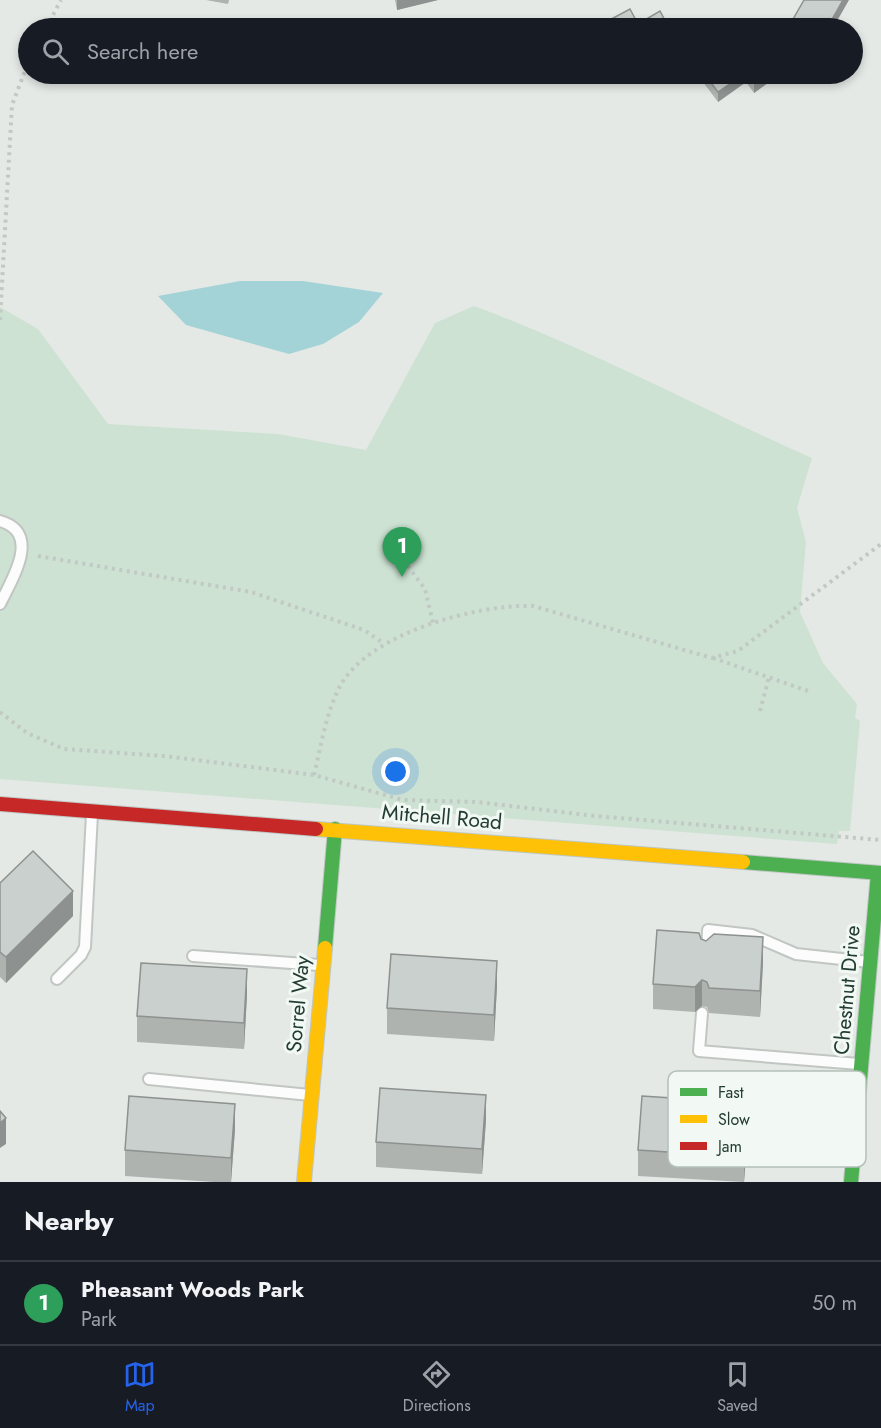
<!DOCTYPE html>
<html lang="en">
<head>
<meta charset="utf-8">
<style>
  body { margin:0; font-family:Jost,sans-serif; background:#242831; color:#f1f3f6 }
  .you { position:absolute; left:396px; top:772px; width:21px; height:21px; margin:-15px; border:4px solid #fff; border-radius:50%; background:#1a73e8; box-shadow:0 0 0 9px #1a73e833 }
  .badge { display:grid; place-items:center; width:39px; height:39px; border-radius:50%; background:#2563eb; color:#fff; font-size:20px; font-weight:700 }
  .pin { position:absolute; translate:-50% -50px; filter:drop-shadow(0 2px 3px #0008) }
  .pin::after { content:''; position:absolute; top:32px; width:21px; height:18px; background:inherit; clip-path:polygon(0 0,100% 0,50% 100%) }
  .list { margin:0; padding:0; list-style:none }
  h2 { display:flex; justify-content:space-between; align-items:center; height:78px; margin:0; padding:0 24px; font-size:26px }
  h2 small { font-size:20px; font-weight:400; color:#9ea1a6 }
  .list li { display:grid; grid-template-columns:39px 1fr auto; gap:18px; align-items:center; box-sizing:border-box; height:84px; padding:0 24px; border-top:2px solid #363941 }
  .list b { display:block; font-size:22px; white-space:nowrap }
  .list p { margin:0; font-size:20px; white-space:nowrap; color:#9ea1a6 }
  .list em { font-size:20px; font-style:normal; color:#9ea1a6 }
  .icon { flex:none; width:33px; height:33px; fill:none; stroke:currentColor; stroke-width:2; stroke-linecap:round; stroke-linejoin:round }
  .map { position:relative; flex:none; width:881px; height:1182px; overflow:hidden }
  .search { position:absolute; background:#171b24; box-shadow:0 3px 9px #0003; left:18px; right:18px; top:18px; height:66px; display:flex; align-items:center; gap:15px; box-sizing:border-box; padding:0 21px; border-radius:33px; color:#9ea1a6; font-size:22px }
  .sheet { height:162px; background:#171b24 }
  nav { display:flex; justify-content:space-around; align-items:center; box-sizing:border-box; height:84px; border-top:2px solid #363941; background:#171b24; font-size:16px; color:#9ea1a6 }
  nav a { display:grid; justify-items:center; gap:3px }
  nav .on { color:#2563eb }
  .map>svg:first-child { display:block }
  .green { fill:#cde2d2 }
  .water { fill:#a4d3d7 }
  .lines { fill:none; stroke-linecap:round; stroke-linejoin:round }
  .lane-casing { stroke:#c1c6c3; stroke-width:14 }
  .fast-casing { stroke:#bfc7c3; stroke-width:16 }
  .slow-casing { stroke:#bfc7c3; stroke-width:16 }
  .jam-casing { stroke:#bfc7c3; stroke-width:16 }
  .path { stroke:#c1c9c5; stroke-width:4; stroke-dasharray:3 4.5; stroke-linecap:butt }
  .lane { stroke:#fbfcfb; stroke-width:10 }
  .fast { stroke:#4caf50; stroke-width:14 }
  .slow { stroke:#ffc107; stroke-width:14 }
  .jam { stroke:#c62828; stroke-width:14 }
  .wall { fill:#aeb3b0 }
  .shaded-wall { fill:#8d9290 }
  .building { fill:#cad0cd; stroke:#8d9290; stroke-width:1.5 }
  .labels { text-anchor:middle; dominant-baseline:central; stroke-width:6; stroke-linejoin:round; paint-order:stroke }
  .street-label { font-size:21px; fill:#223c33; stroke:#f2f8f4 }
  .key { fill:#f2f8f4; stroke:#b4c0ba; stroke-width:1.5 }
  .key-label { font-size:16px; fill:#223c33 }
</style>
</head>
<body>
<div class="map">
<svg width="881" height="1182" viewBox="0 0 881 1182">
  <rect width="100%" height="100%" fill="#e4e9e6"/>
  <path class="green" d="M 474,306 C 590,349 699,408 812,458 L 797,508 L 806,542 L 800,612 L 823,663 L 857,704 L 855,718 L 860,721 L 850,831 L 839,831 L 837,844 L 0,779 L 0,307 L 38,329 L 108,424 L 278,434 L 366,450 L 435,323 Z"/>
  <path class="water" d="M 240,281 L 303,281 L 383,293 L 359,322 L 323,344 L 289,354 L 186,325 L 158,296 Z"/>
  <g class="lines">
    <g class="lane-casing">
      <path id="lane" d="M 0,521 C 42,533 12,579 0,604
        M 707,952 L 708,930 L 752,935 L 796,954 L 869,962
        M 193,956 L 319,965
        M 57,979 L 81,955 L 85,947 L 92,814
        M 702,1013 L 699,1051 L 859,1064
        M 149,1079 L 310,1095
        M 684,1092 L 855,1107"/>
    </g>
    <g class="fast-casing">
      <path id="fast" d="M 743,862 L 881,873
        M 325,948 L 335,829
        M 851,1182 L 878,873"/>
    </g>
    <g class="slow-casing">
      <path id="slow" d="M 316,829 L 743,862
        M 304,1182 L 325,948"/>
    </g>
    <g class="jam-casing">
      <path id="jam" d="M 0,804 L 316,829"/>
    </g>
    <path class="path" d="M 46,28 L 61,0
      M 0,320 L 12,105 L 28,63
      M 38,556 L 251,592 L 364,630 L 383,643
      M 408,566 L 425,589 L 433,623
      M 713,658 L 808,691
      M 760,711 L 769,677
      M 0,712 L 27,733 L 64,749 L 165,756 L 314,775 L 403,800 L 477,802 L 595,816 L 881,840
      M 314,775 C 321,746 326,713 340,686 C 369,633 477,604 533,606 L 712,658 L 738,651 L 881,544"/>
    <use href="#lane" class="lane"/>
    <use href="#fast" class="fast"/>
    <use href="#slow" class="slow"/>
    <use href="#jam" class="jam"/>
  </g>
  <path class="wall" d="M 206,0 L 229,0 L 228,4 Z
    M 395,0 L 438,0 L 397,10 Z
    M 697,74 L 780,74 L 754,93 L 746,82 L 718,102 Z
    M 0,883 L 73,916 L 6,983 L 0,977 Z
    M 701,939 L 763,963 L 760,1017 L 709,1013 L 707,1007 L 702,1006 L 695,1012 L 653,1009 L 653,984 Z
    M 497,986 L 494,1041 L 387,1034 L 387,1008 Z
    M 247,995 L 244,1049 L 137,1042 L 137,1016 Z
    M 486,1120 L 482,1174 L 376,1167 L 376,1142 Z
    M 235,1129 L 231,1182 L 214,1182 L 125,1176 L 125,1150 Z
    M 748,1129 L 744,1182 L 638,1176 L 638,1150 Z"/>
  <path class="shaded-wall" d="M 397,0 L 438,0 L 397,10 Z
    M 843,0 L 849,0 L 833,28 L 827,28 Z
    M 744,74 L 746,74 L 746,82 L 718,102 L 718,92 Z
    M 766,74 L 780,74 L 754,93 L 754,83 Z
    M 73,891 L 73,916 L 6,983 L 6,957 Z
    M 763,937 L 763,963 L 760,1017 L 760,991 Z
    M 497,961 L 497,986 L 494,1041 L 494,1015 Z
    M 247,969 L 247,995 L 244,1049 L 244,1023 Z
    M 702,980 L 702,1006 L 695,1012 L 695,987 Z
    M 486,1095 L 486,1120 L 482,1174 L 482,1149 Z
    M 748,1103 L 748,1129 L 744,1182 L 744,1157 Z
    M 235,1104 L 235,1129 L 231,1182 L 231,1158 Z
    M 6,1118 L 6,1144 L 0,1148 L 0,1123 Z"/>
  <path class="building" d="M 804,0 L 843,0 L 827,28 L 788,28 Z
    M 630,9 L 638,24 L 660,11 L 669,28 L 602,28 L 600,25 Z
    M 704,74 L 744,74 L 718,92 Z
    M 747,74 L 766,74 L 754,83 Z
    M 33,851 L 73,891 L 6,957 L 0,952 L 0,883 Z
    M 657,930 L 699,933 L 701,939 L 706,941 L 714,934 L 763,937 L 760,991 L 709,988 L 707,982 L 702,980 L 695,987 L 653,984 Z
    M 391,954 L 497,961 L 494,1015 L 387,1008 Z
    M 141,963 L 247,969 L 244,1023 L 137,1016 Z
    M 380,1088 L 486,1095 L 482,1149 L 376,1142 Z
    M 129,1096 L 235,1104 L 231,1158 L 125,1150 Z
    M 642,1096 L 748,1103 L 744,1157 L 638,1150 Z
    M 0,1111 L 6,1118 L 0,1123 Z"/>
  <g class="labels">
    <g class="street-label">
      <text transform="translate(442 817) rotate(5)">Mitchell Road</text>
      <text transform="translate(847 990) rotate(-85)">Chestnut Drive</text>
      <text transform="translate(298 1004) rotate(-85)">Sorrel Way</text>
    </g>
  </g>
  <rect x="668" y="1071" width="198" height="96" rx="9" class="key"/>
  <rect x="680" y="1088" width="27" height="8" fill="#4caf50"/>
  <rect x="680" y="1115" width="27" height="8" fill="#ffc107"/>
  <rect x="680" y="1142" width="27" height="8" fill="#c62828"/>
  <g class="key-label">
    <text x="718" y="1098">Fast</text>
    <text x="718" y="1125">Slow</text>
    <text x="718" y="1152">Jam</text>
  </g>
</svg>
<div class="you"></div>
<div class="pin badge" style="left:402px;top:577px;background:#2e9e5b">1</div>
<div class="search"><svg class="icon" aria-label="search" viewBox="0 0 24 24"><circle cx="10" cy="10" r="6"/><path d="M15 15l6 6"/></svg>Search here</div>
</div>
<section class="sheet">
<h2>Nearby<small></small></h2>
<ul class="list">
<li><span class="badge" style="background:#2e9e5b">1</span><div><b>Pheasant Woods Park</b><p>Park</p></div><em>50 m</em></li>
</ul>
</section>
<nav>
<a class="on"><svg class="icon" aria-label="map" viewBox="0 0 24 24"><path d="M3 6l6-2 6 2 6-2v14l-6 2-6-2-6 2zM9 4v14M15 6v14"/></svg>Map</a>
<a><svg class="icon" aria-label="directions" viewBox="0 0 24 24"><path d="M12 3l9 9-9 9-9-9zM9 14v-3h6M13 9l2 2-2 2"/></svg>Directions</a>
<a><svg class="icon" aria-label="saved" viewBox="0 0 24 24"><path d="M7 4h10v16l-5-4-5 4z"/></svg>Saved</a>
</nav>
</body>
</html>
